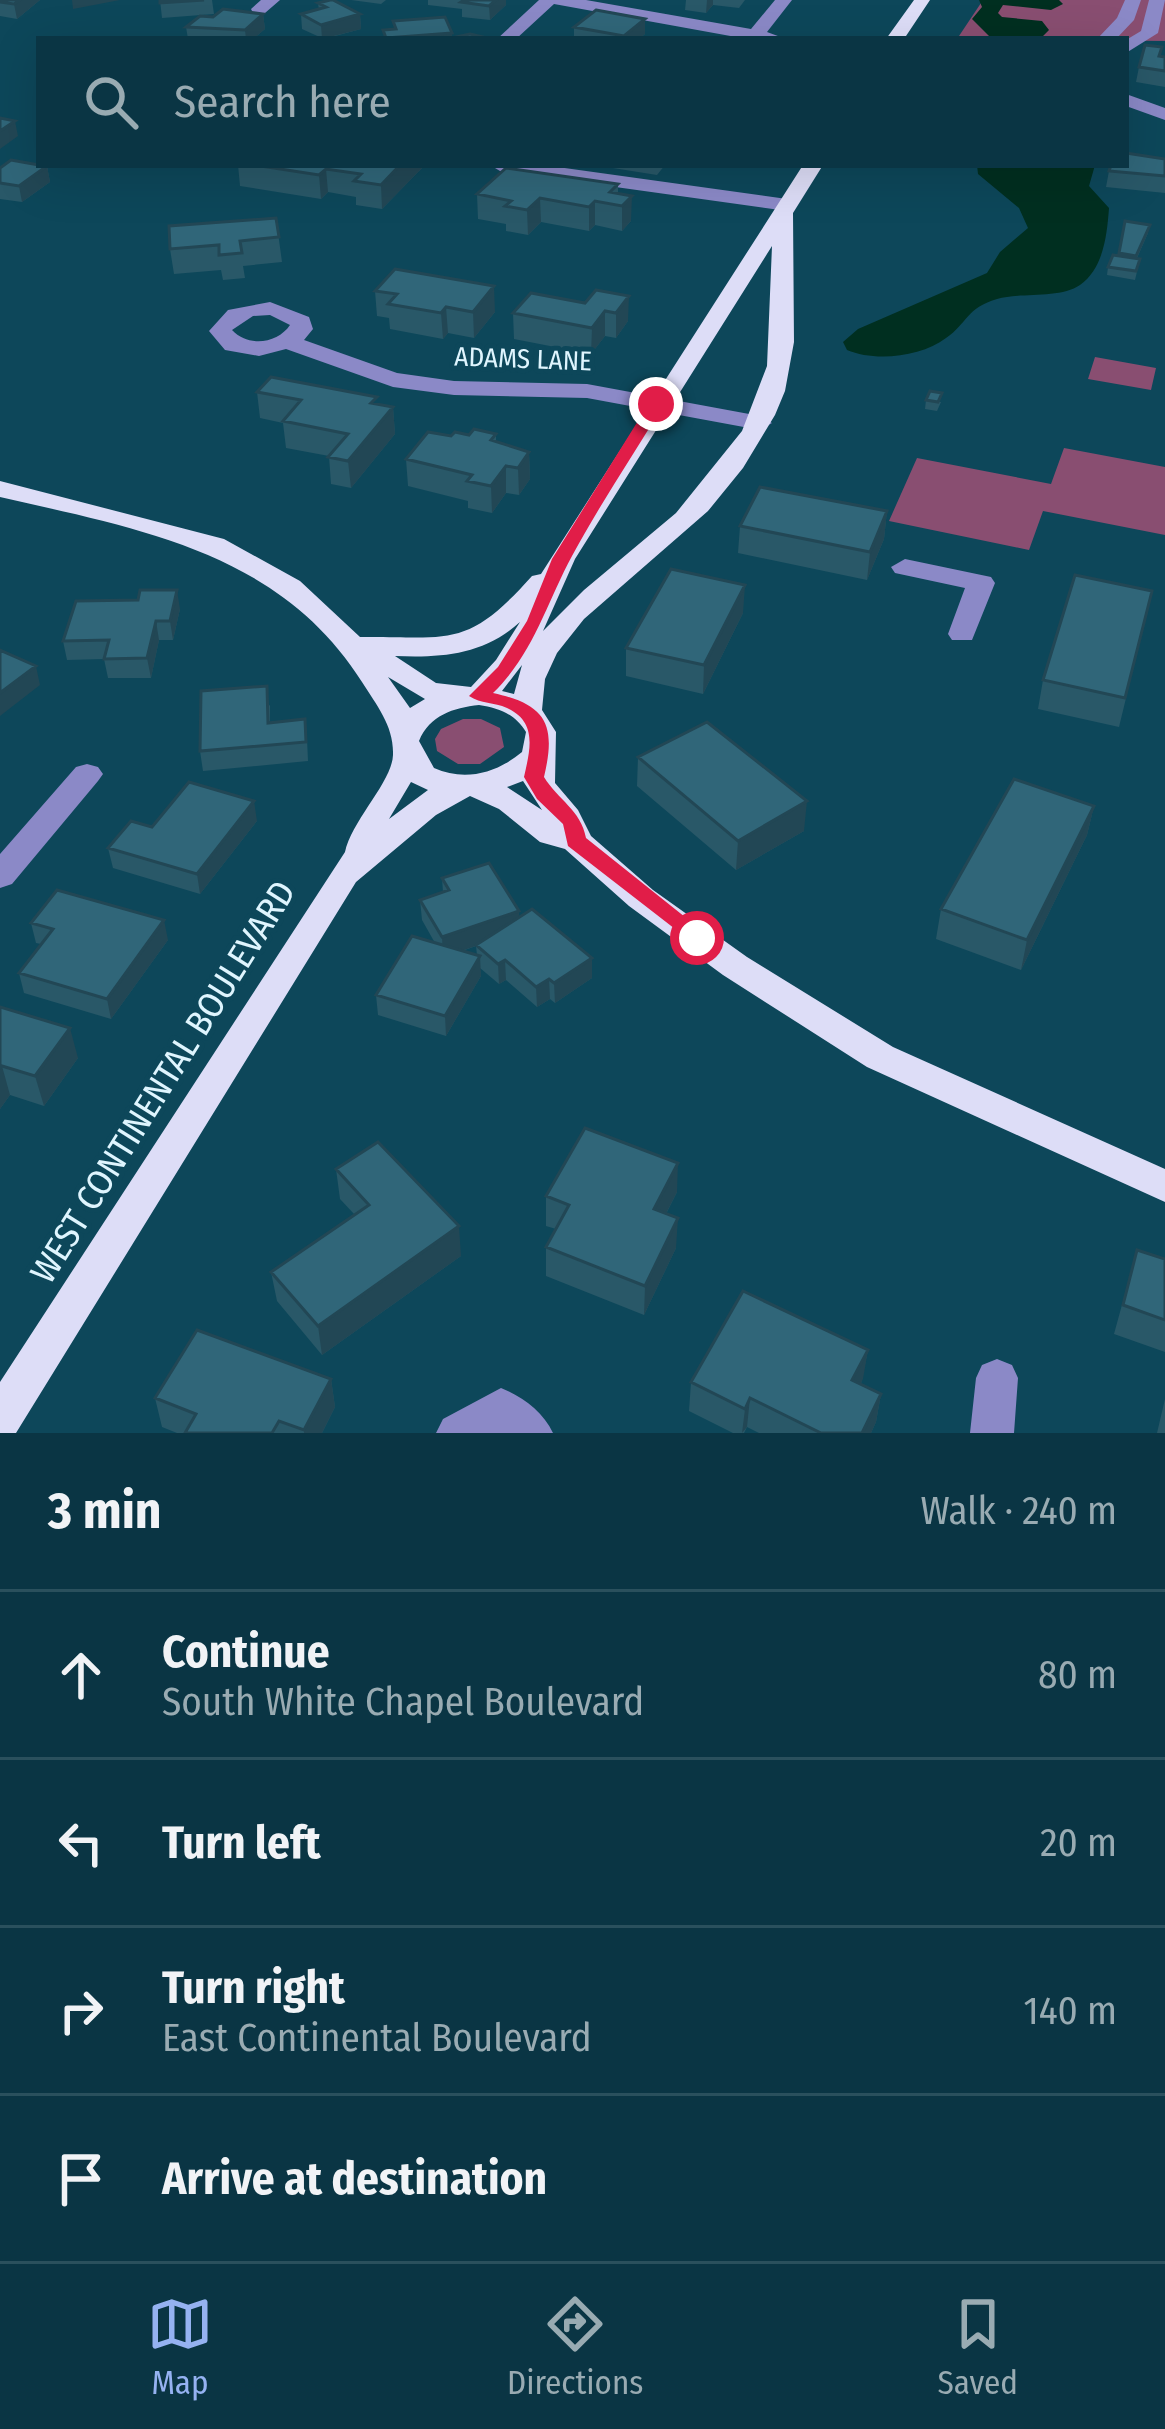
<!DOCTYPE html>
<html lang="en">
<head>
<meta charset="utf-8">
<style>
  body { margin:0; font-family:"Fira Sans Condensed",sans-serif; background:#18404f; color:#f1f3f6 }
  .stop { position:absolute; width:36px; height:36px; margin:-27px; border:9px solid #e11d48; border-radius:50%; background:#fff }
  .stop.end { background:#e11d48; border-color:#fff; box-shadow:0 3px 12px #0008 }
  .list { margin:0; padding:0; list-style:none }
  h2 { display:flex; justify-content:space-between; align-items:center; height:156px; margin:0; padding:0 48px; font-size:51px }
  h2 small { font-size:39px; font-weight:400; color:#99abb2 }
  .list li { display:grid; grid-template-columns:78px 1fr auto; gap:36px; align-items:center; box-sizing:border-box; height:168px; padding:0 48px; border-top:3px solid #2a505d }
  .list b { display:block; font-size:45px; white-space:nowrap }
  .list p { margin:0; font-size:39px; white-space:nowrap; color:#99abb2 }
  .list em { font-size:39px; font-style:normal; color:#99abb2 }
  .icon { flex:none; width:66px; height:66px; fill:none; stroke:currentColor; stroke-width:2; stroke-linecap:round; stroke-linejoin:round }
  .map { position:relative; flex:none; width:1165px; height:1433px; overflow:hidden }
  .search { position:absolute; background:#0a3544; box-shadow:0 12px 48px #0002; left:36px; right:36px; top:36px; height:132px; display:flex; align-items:center; gap:30px; box-sizing:border-box; padding:0 42px; border-radius:0px; color:#99abb2; font-size:45px }
  .sheet { height:828px; background:#0a3544 }
  nav { display:flex; justify-content:space-around; align-items:center; box-sizing:border-box; height:168px; border-top:3px solid #2a505d; background:#0a3544; font-size:33px; color:#99abb2 }
  nav a { display:grid; justify-items:center; gap:6px }
  nav .on { color:#95b2f1 }
  .map>svg:first-child { display:block }
  .green { fill:#894e71 }
  .water { fill:#002f20 }
  .lines { fill:none; stroke-linecap:round; stroke-linejoin:round }
  .minor { fill:#8b89c7; fill-rule:evenodd }
  .major { fill:#ddddf7; fill-rule:evenodd }
  .wall { fill:#295868; fill-rule:evenodd }
  .shaded-wall { fill:#224755 }
  .building { fill:#306679; stroke:#224755; stroke-width:3 }
  .route { fill:#e11d48 }
  .labels { text-anchor:middle; dominant-baseline:central; stroke-width:10; stroke-linejoin:round; paint-order:stroke }
  .far-street-label { font-size:27px; fill:#dff5fe; stroke:#0d475a }
  .near-street-label { font-size:36px; fill:#dff5fe; stroke:#0d475a }
</style>
</head>
<body>
<div class="map">
<svg width="1165" height="1433" viewBox="0 0 1165 1433">
  <rect width="100%" height="100%" fill="#0d475a"/>
  <path class="green" d="M 983,0 L 1165,0 L 1165,41 L 957,39 Z
    M 1095,357 L 1156,368 L 1151,390 L 1088,379 Z
    M 1064,448 L 1165,467 L 1165,535 L 1043,511 L 1029,550 L 889,521 L 917,458 L 1051,484 Z
    M 463,719 L 481,719 L 500,728 L 504,747 L 480,764 L 458,764 L 437,751 L 435,739 L 441,729 Z"/>
  <path class="water" d="M 979,0 L 1059,0 L 1063,4 L 1051,10 L 1003,5 L 998,13 L 1002,17 L 1042,21 L 1049,30 L 1040,39 L 992,39 L 972,19 L 982,7 Z
    M 977,165 L 1095,165 L 1089,186 L 1109,208 C 1107,234 1104,268 1080,285 C 1060,299 1021,292 997,299 C 966,308 968,323 946,338 C 921,357 875,362 847,350 L 843,342 L 858,329 L 987,273 L 1000,252 L 1028,228 L 1019,208 L 978,174 Z"/>
  <g class="lines">
    <path class="minor" d="M 261,0 L 280,0 L 265,13 L 253,13 L 251,9 Z
      M 539,0 L 586,0 L 751,29 L 775,0 L 792,0 L 767,32 L 786,39 L 747,39 L 554,4 L 516,39 L 497,39 Z
      M 1125,0 L 1141,0 L 1134,20 L 1116,39 L 1097,39 L 1117,18 Z
      M 1149,0 L 1165,0 L 1158,33 L 1126,53 L 1126,40 L 1141,31 Z
      M 1126,94 L 1165,108 L 1165,120 L 1126,106 Z
      M 490,165 L 543,165 L 787,199 L 797,205 L 787,211 L 500,171 Z
      M 270,302 L 309,317 L 313,329 L 304,340 L 397,373 L 454,381 L 587,384 L 760,416 L 772,423 L 760,430 L 587,398 L 454,395 L 393,387 L 286,349 L 259,356 L 225,350 L 209,331 L 228,310 ZM 270,315 L 290,325 C 278,343 249,348 232,330 L 253,316 Z
      M 905,559 L 991,577 L 995,583 L 972,640 L 952,640 L 948,634 L 965,588 L 895,573 L 891,567 Z
      M 87,764 L 98,767 L 103,774 L 98,781 L 12,884 L 0,888 L 0,854 L 76,767 Z
      M 997,1359 L 1012,1365 L 1018,1378 L 1014,1433 L 970,1433 L 976,1378 L 982,1365 Z
      M 501,1388 C 523,1397 543,1412 553,1433 L 436,1433 L 443,1419 Z"/>
    <path class="major" d="M 914,0 L 930,0 L 904,39 L 886,39 Z
      M 803,165 L 823,165 L 793,213 L 794,342 L 785,391 L 775,415 L 743,468 L 708,511 L 584,619 L 557,653 L 545,679 L 542,710 L 556,732 L 555,783 L 578,810 L 591,836 L 653,890 L 747,957 L 893,1047 L 1165,1169 L 1165,1202 L 867,1067 L 723,975 L 629,906 L 565,849 L 540,842 L 499,809 L 470,796 L 436,815 L 356,882 L 16,1433 L 0,1433 L 0,1382 L 345,852 C 352,820 392,782 393,755 C 394,726 377,706 362,682 C 280,552 139,529 0,497 L 0,481 L 224,539 L 300,581 L 360,637 C 450,636 466,650 532,576 L 541,574 ZM 772,246 L 767,366 L 742,431 L 676,513 L 584,590 L 543,631 L 575,559 ZM 520,622 L 496,660 L 471,687 L 436,683 L 395,656 C 441,658 484,655 520,622 ZM 522,665 L 514,694 L 502,691 ZM 388,677 L 425,699 L 410,708 ZM 479,705 C 499,708 515,714 526,732 L 522,752 C 497,773 465,782 434,768 L 419,741 C 430,715 453,708 479,705 ZM 523,781 L 542,810 L 507,787 ZM 411,782 L 428,790 L 389,819 Z"/>
  </g>
  <path class="wall" d="M 0,0 L 40,0 L 17,19 L 0,16 Z
    M 160,0 L 212,0 L 214,14 L 162,18 Z
    M 351,0 L 386,0 L 381,4 Z
    M 428,0 L 506,0 L 506,5 L 490,20 L 462,17 L 462,9 L 428,5 Z
    M 686,0 L 745,0 L 739,8 L 713,5 L 706,13 L 685,10 Z
    M 318,3 L 360,14 L 361,29 L 324,39 L 302,29 L 301,14 L 319,10 Z
    M 263,14 L 265,29 L 253,39 L 188,39 L 186,27 L 213,17 Z
    M 574,27 L 645,34 L 639,39 L 574,39 Z
    M 1159,56 L 1165,57 L 1165,87 L 1136,82 L 1139,67 Z
    M 1165,159 L 1165,193 L 1106,187 L 1109,171 Z
    M 238,165 L 422,165 L 422,168 L 382,209 L 356,205 L 356,197 L 328,192 L 321,199 L 240,186 Z
    M 594,165 L 665,165 L 657,175 Z
    M 47,166 L 50,182 L 22,202 L 0,199 L 0,168 Z
    M 618,184 L 618,194 L 631,221 L 622,231 L 595,225 L 589,231 L 541,222 L 528,235 L 506,231 L 506,224 L 478,219 L 477,194 Z
    M 276,218 L 282,262 L 243,266 L 245,278 L 223,280 L 221,270 L 174,274 L 170,249 Z
    M 1125,221 L 1148,233 L 1137,258 L 1140,259 L 1135,280 L 1107,275 L 1108,267 L 1118,255 Z
    M 596,290 L 628,321 L 616,338 L 605,336 L 591,354 L 514,339 L 513,313 L 585,303 Z
    M 375,291 L 495,312 L 474,338 L 448,333 L 443,339 L 390,329 L 389,318 L 377,316 Z
    M 257,392 L 393,407 L 395,434 L 351,488 L 331,484 L 329,456 L 286,448 L 283,423 L 260,418 Z
    M 926,400 L 941,402 L 937,411 L 925,409 Z
    M 496,434 L 496,441 L 529,452 L 530,479 L 519,495 L 506,493 L 492,513 L 468,508 L 468,501 L 408,486 L 406,459 L 451,436 Z
    M 887,511 L 884,539 L 867,580 L 738,553 L 740,526 Z
    M 1152,591 L 1119,727 L 1038,709 L 1043,680 Z
    M 180,609 L 173,640 L 159,640 L 151,678 L 108,678 L 104,659 L 67,660 L 63,641 Z
    M 743,613 L 703,694 L 626,676 L 626,648 Z
    M 270,705 L 270,722 L 307,739 L 308,761 L 203,771 L 200,751 Z
    M 638,757 L 804,831 L 736,870 L 637,786 Z
    M 1094,806 L 1087,835 L 1021,970 L 936,939 L 941,909 Z
    M 257,821 L 200,894 L 113,868 L 108,848 Z
    M 442,878 L 519,911 L 519,917 L 592,978 L 555,1003 L 550,999 L 537,1007 L 506,980 L 499,984 L 480,968 L 481,976 L 446,1036 L 378,1015 L 376,995 L 435,943 L 422,920 L 420,900 L 443,892 ZM 476,946 L 477,955 L 462,951 Z
    M 31,923 L 168,940 L 111,1019 L 24,993 L 19,973 L 41,944 L 36,943 Z
    M 0,1007 L 78,1058 L 44,1106 L 10,1095 L 0,1109 Z
    M 336,1169 L 461,1256 L 322,1355 L 277,1301 L 271,1272 L 355,1215 L 340,1199 Z
    M 677,1192 L 666,1214 L 676,1248 L 644,1315 L 546,1276 L 546,1247 L 556,1229 L 546,1226 L 546,1196 Z
    M 1137,1250 L 1165,1259 L 1165,1352 L 1114,1334 Z
    M 868,1350 L 861,1384 L 881,1394 L 876,1422 L 871,1433 L 759,1433 L 747,1427 L 744,1433 L 733,1433 L 689,1411 L 691,1382 Z
    M 331,1379 L 335,1407 L 322,1433 L 177,1433 L 162,1427 L 155,1398 Z
    M 1165,1399 L 1165,1433 L 1157,1433 Z"/>
  <path class="shaded-wall" d="M 20,0 L 40,0 L 17,19 L 14,4 Z
    M 72,0 L 120,0 L 73,9 Z
    M 496,0 L 506,0 L 506,5 L 490,20 L 489,6 Z
    M 707,0 L 713,0 L 713,5 L 706,13 Z
    M 263,14 L 265,29 L 253,39 L 246,39 L 245,30 Z
    M 360,14 L 361,29 L 322,39 L 321,25 Z
    M 645,19 L 645,34 L 639,39 L 624,39 L 624,36 Z
    M 452,33 L 452,39 L 386,39 Z
    M 15,121 L 18,136 L 0,149 L 0,131 Z
    M 400,165 L 422,165 L 422,168 L 382,209 L 381,185 Z
    M 47,166 L 50,182 L 22,202 L 19,186 Z
    M 326,169 L 328,192 L 321,199 L 319,175 Z
    M 632,196 L 631,221 L 622,231 L 622,206 Z
    M 540,198 L 541,222 L 528,235 L 527,210 Z
    M 595,201 L 595,225 L 589,231 L 589,207 Z
    M 494,286 L 495,312 L 474,338 L 473,312 Z
    M 629,296 L 628,321 L 616,338 L 616,313 Z
    M 446,307 L 448,333 L 443,339 L 441,313 Z
    M 605,311 L 605,336 L 591,354 L 592,328 Z
    M 393,407 L 395,434 L 351,488 L 348,461 Z
    M 529,452 L 530,479 L 519,495 L 518,468 Z
    M 506,466 L 506,493 L 492,513 L 491,486 Z
    M 887,511 L 884,539 L 867,580 L 870,552 Z
    M 745,585 L 743,613 L 703,694 L 704,665 Z
    M 177,590 L 180,609 L 173,640 L 170,621 Z
    M 156,621 L 159,640 L 151,678 L 147,658 Z
    M 36,666 L 40,685 L 0,716 L 0,693 Z
    M 254,801 L 257,821 L 200,894 L 197,874 Z
    M 807,801 L 804,831 L 736,870 L 738,841 Z
    M 1094,806 L 1087,835 L 1021,970 L 1027,940 Z
    M 519,911 L 520,931 L 443,957 L 442,937 Z
    M 164,920 L 168,940 L 111,1019 L 107,999 Z
    M 480,956 L 481,976 L 446,1036 L 445,1016 Z
    M 592,958 L 592,978 L 555,1003 L 554,983 Z
    M 505,960 L 506,980 L 499,984 L 498,964 Z
    M 549,979 L 550,999 L 537,1007 L 536,987 Z
    M 70,1028 L 78,1058 L 44,1106 L 35,1076 Z
    M 2,1066 L 10,1095 L 0,1109 L 0,1068 Z
    M 678,1163 L 677,1192 L 653,1239 L 654,1209 Z
    M 678,1218 L 676,1248 L 644,1315 L 645,1286 Z
    M 459,1226 L 461,1256 L 322,1355 L 318,1326 Z
    M 868,1350 L 863,1379 L 848,1409 L 852,1380 Z
    M 331,1379 L 335,1407 L 322,1433 L 304,1433 L 304,1430 Z
    M 881,1394 L 876,1422 L 871,1433 L 862,1433 Z
    M 750,1398 L 747,1427 L 742,1433 L 745,1409 Z"/>
  <path class="building" d="M 0,0 L 20,0 L 14,4 L 0,2 Z
    M 160,0 L 204,0 L 160,3 Z
    M 330,0 L 333,0 L 360,14 L 321,25 L 301,14 L 326,7 L 318,3 Z
    M 464,0 L 496,0 L 489,6 L 461,2 Z
    M 223,9 L 263,14 L 245,30 L 186,27 L 200,16 L 213,17 Z
    M 596,10 L 645,19 L 624,36 L 574,27 Z
    M 445,17 L 452,33 L 386,38 L 383,30 L 396,29 L 393,21 Z
    M 470,34 L 491,39 L 447,39 Z
    M 1145,45 L 1162,47 L 1159,56 L 1165,57 L 1165,71 L 1139,67 Z
    M 0,118 L 15,121 L 0,131 Z
    M 1126,153 L 1165,159 L 1165,176 L 1109,171 L 1111,165 L 1126,165 Z
    M 11,160 L 39,165 L 47,166 L 19,186 L 0,183 L 0,168 Z
    M 254,165 L 400,165 L 381,185 L 354,181 L 361,174 L 326,169 L 319,175 Z
    M 506,168 L 618,184 L 610,192 L 632,196 L 622,206 L 595,201 L 589,207 L 540,198 L 527,210 L 505,206 L 511,201 L 477,194 Z
    M 276,218 L 279,237 L 240,241 L 242,253 L 219,255 L 219,245 L 170,249 L 169,226 Z
    M 1125,221 L 1150,225 L 1136,256 L 1119,253 Z
    M 1113,255 L 1140,259 L 1136,271 L 1108,267 Z
    M 395,269 L 494,286 L 473,312 L 446,307 L 441,313 L 388,304 L 397,294 L 375,291 Z
    M 596,290 L 629,296 L 616,313 L 605,311 L 592,328 L 513,313 L 531,293 L 585,303 Z
    M 271,377 L 377,397 L 371,403 L 393,407 L 348,461 L 328,457 L 348,434 L 283,421 L 301,400 L 257,392 Z
    M 930,391 L 942,393 L 938,402 L 926,400 Z
    M 474,429 L 496,434 L 491,440 L 529,452 L 518,468 L 506,466 L 491,486 L 467,481 L 472,475 L 406,459 L 428,432 L 451,436 L 455,432 L 469,435 Z
    M 760,487 L 887,511 L 870,552 L 740,526 Z
    M 671,569 L 745,585 L 704,665 L 626,648 Z
    M 1075,575 L 1152,591 L 1125,698 L 1043,680 Z
    M 140,590 L 177,590 L 170,621 L 156,621 L 147,658 L 104,659 L 109,640 L 63,641 L 76,601 L 138,600 Z
    M 0,650 L 36,666 L 0,693 Z
    M 267,686 L 268,723 L 305,719 L 306,742 L 200,751 L 201,691 Z
    M 707,722 L 807,801 L 738,841 L 638,757 Z
    M 1014,779 L 1094,806 L 1027,940 L 941,909 Z
    M 189,782 L 254,801 L 197,874 L 108,848 L 131,821 L 152,827 Z
    M 489,863 L 519,911 L 442,937 L 420,900 L 449,890 L 442,878 Z
    M 57,890 L 164,920 L 107,999 L 19,973 L 53,929 L 31,923 Z
    M 532,909 L 592,958 L 554,983 L 549,979 L 536,987 L 505,960 L 498,964 L 476,945 Z
    M 412,936 L 480,956 L 445,1016 L 376,995 Z
    M 0,1007 L 70,1028 L 35,1076 L 2,1066 L 0,1068 Z
    M 585,1128 L 678,1163 L 654,1209 L 678,1218 L 645,1286 L 546,1247 L 569,1205 L 546,1196 Z
    M 378,1142 L 459,1226 L 318,1326 L 271,1272 L 369,1205 L 336,1169 Z
    M 1137,1250 L 1165,1259 L 1165,1320 L 1123,1305 Z
    M 743,1291 L 868,1350 L 852,1380 L 881,1394 L 862,1433 L 821,1433 L 750,1398 L 745,1409 L 691,1382 Z
    M 197,1330 L 331,1379 L 304,1430 L 279,1421 L 272,1433 L 185,1433 L 196,1414 L 155,1398 Z"/>
  <path class="route" d="M 651,400 L 664,404 C 634,454 600,504 572,556 C 546,604 534,653 493,693 C 548,705 556,726 544,777 C 558,800 581,810 586,838 L 705,933 L 705,944 L 697,946 L 568,846 L 563,824 L 537,799 L 524,777 C 530,750 538,722 507,708 C 494,702 481,704 469,696 L 498,667 L 527,621 L 552,559 Z"/>
  <g class="labels">
    <g class="far-street-label">
      <text transform="translate(523 359) rotate(2)">ADAMS LANE</text>
    </g>
    <g class="near-street-label">
      <text transform="translate(163 1082) rotate(-58)">WEST CONTINENTAL BOULEVARD</text>
    </g>
  </g>
</svg>
<div class="stop" style="left:697px;top:938px"></div>
<div class="stop end" style="left:656px;top:404px"></div>
<div class="search"><svg class="icon" aria-label="search" viewBox="0 0 24 24"><circle cx="10" cy="10" r="6"/><path d="M15 15l6 6"/></svg>Search here</div>
</div>
<section class="sheet">
<h2>3 min<small>Walk · 240 m</small></h2>
<ul class="list">
<li><svg class="icon" aria-label="ahead" viewBox="0 0 24 24"><path d="M12 20V5M6 11l6-6 6 6"/></svg><div><b>Continue</b><p>South White Chapel Boulevard</p></div><em>80 m</em></li>
<li><svg class="icon" aria-label="left" viewBox="0 0 24 24"><path d="M17 20v-9H6M10 6l-5 5 5 5"/></svg><div><b>Turn left</b></div><em>20 m</em></li>
<li><svg class="icon" aria-label="right" viewBox="0 0 24 24"><path d="M7 20v-9h11M14 6l5 5-5 5"/></svg><div><b>Turn right</b><p>East Continental Boulevard</p></div><em>140 m</em></li>
<li><svg class="icon" aria-label="arrive" viewBox="0 0 24 24"><path d="M6 21V4h12l-3 4 3 4H6"/></svg><div><b>Arrive at destination</b></div></li>
</ul>
</section>
<nav>
<a class="on"><svg class="icon" aria-label="map" viewBox="0 0 24 24"><path d="M3 6l6-2 6 2 6-2v14l-6 2-6-2-6 2zM9 4v14M15 6v14"/></svg>Map</a>
<a><svg class="icon" aria-label="directions" viewBox="0 0 24 24"><path d="M12 3l9 9-9 9-9-9zM9 14v-3h6M13 9l2 2-2 2"/></svg>Directions</a>
<a><svg class="icon" aria-label="saved" viewBox="0 0 24 24"><path d="M7 4h10v16l-5-4-5 4z"/></svg>Saved</a>
</nav>
</body>
</html>
